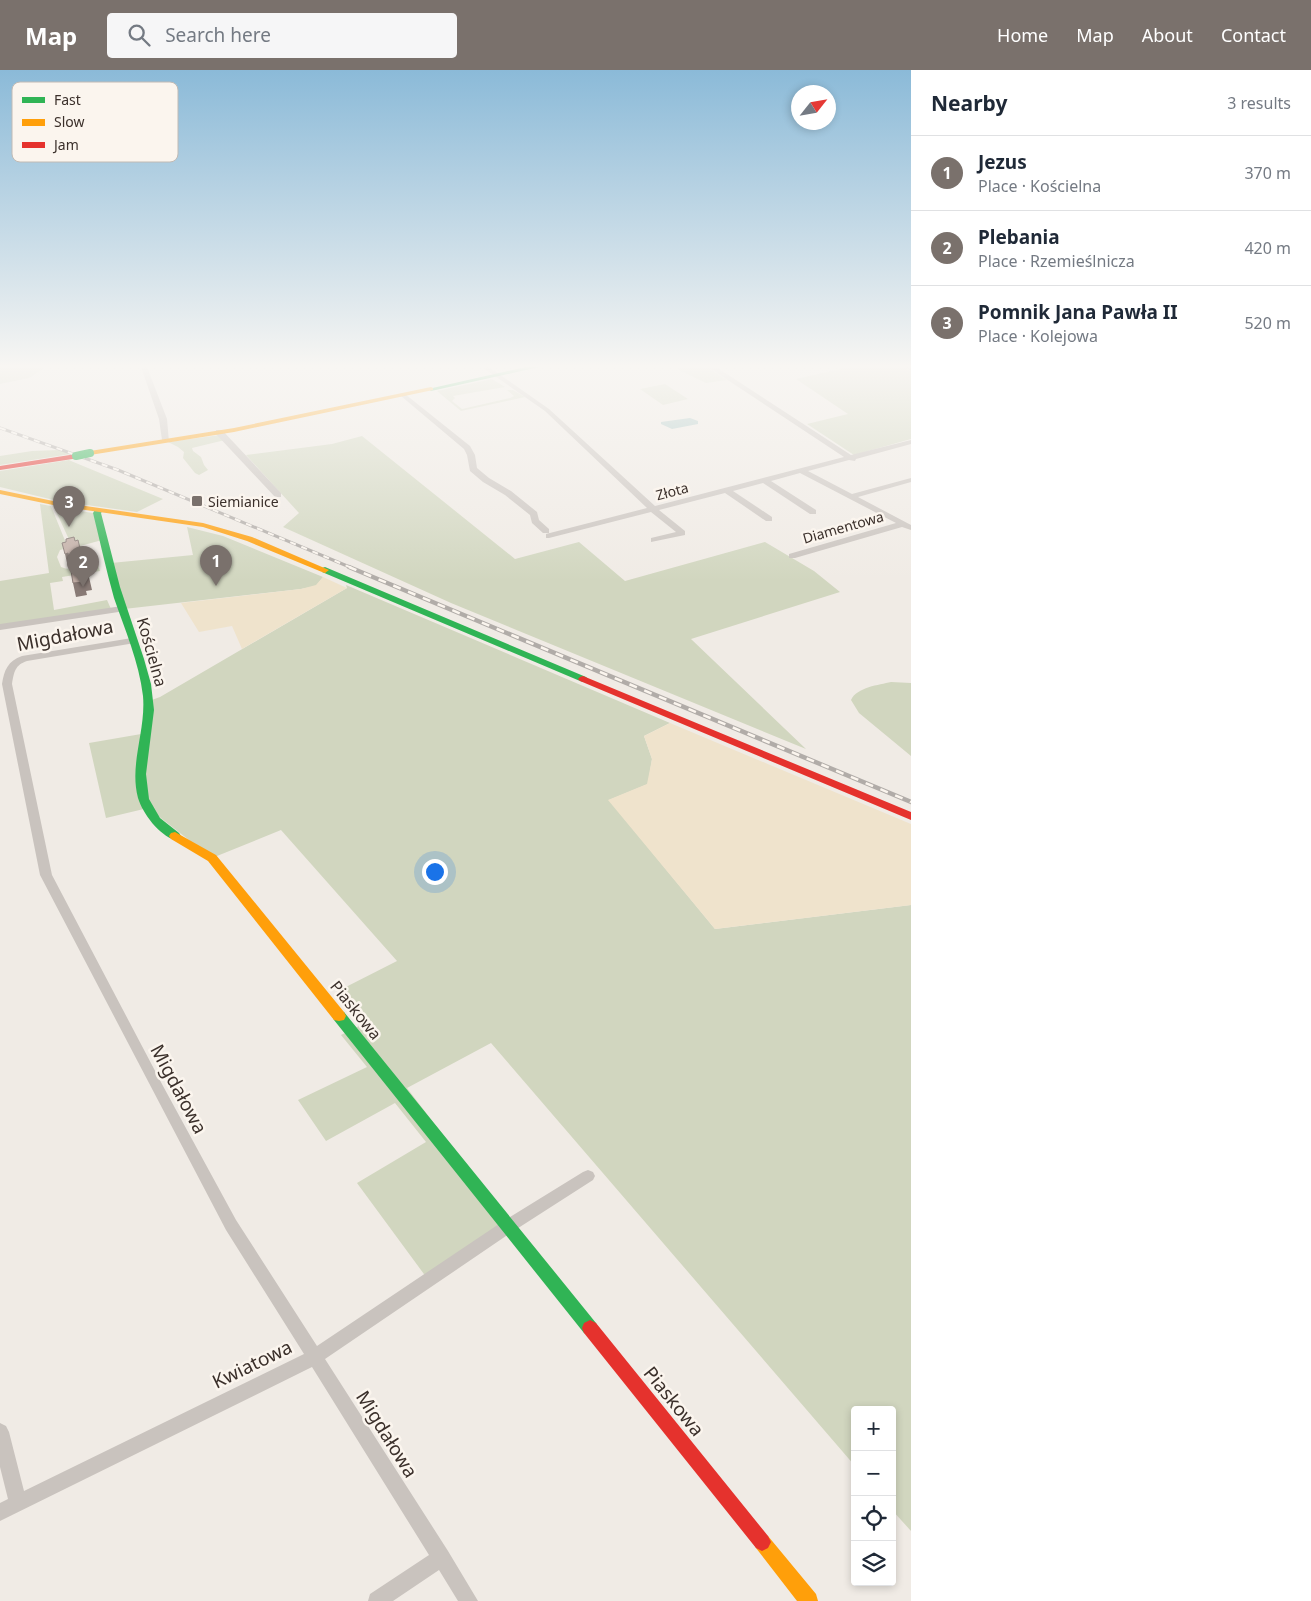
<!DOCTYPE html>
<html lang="en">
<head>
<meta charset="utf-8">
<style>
  body { margin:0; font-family:"Noto Sans",sans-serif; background:#f6f6f7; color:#1f2937 }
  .controls { position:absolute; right:15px; bottom:15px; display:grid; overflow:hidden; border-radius:5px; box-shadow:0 2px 8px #0003 }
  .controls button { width:45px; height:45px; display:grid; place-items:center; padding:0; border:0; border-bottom:1px solid #e0e1e3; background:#fff; color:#1f2937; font:25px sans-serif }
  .compass { position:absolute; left:791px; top:15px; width:45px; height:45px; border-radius:50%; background:#fff; box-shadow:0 2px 8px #0003; rotate:59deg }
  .you { position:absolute; left:434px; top:801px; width:18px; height:18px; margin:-12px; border:4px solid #fff; border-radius:50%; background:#1a73e8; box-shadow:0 0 0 8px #1a73e833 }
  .badge { display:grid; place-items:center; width:32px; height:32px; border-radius:50%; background:#7a716c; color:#fff; font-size:16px; font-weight:700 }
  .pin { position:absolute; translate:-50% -41px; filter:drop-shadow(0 1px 2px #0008) }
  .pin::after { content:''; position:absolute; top:26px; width:18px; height:15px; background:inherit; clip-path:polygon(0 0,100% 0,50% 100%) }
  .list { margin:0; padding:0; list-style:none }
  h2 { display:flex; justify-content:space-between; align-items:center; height:65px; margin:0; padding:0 20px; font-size:21px }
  h2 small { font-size:16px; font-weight:400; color:#747a83 }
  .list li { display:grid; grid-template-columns:32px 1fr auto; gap:15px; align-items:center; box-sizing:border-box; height:75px; padding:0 20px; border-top:1px solid #e0e1e3 }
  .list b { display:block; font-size:19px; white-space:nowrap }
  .list p { margin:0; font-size:16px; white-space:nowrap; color:#747a83 }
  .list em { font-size:16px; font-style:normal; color:#747a83 }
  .icon { flex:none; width:28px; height:28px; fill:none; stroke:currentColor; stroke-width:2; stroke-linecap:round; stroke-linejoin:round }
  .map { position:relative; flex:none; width:911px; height:1531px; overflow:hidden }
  header { display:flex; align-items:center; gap:30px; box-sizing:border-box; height:70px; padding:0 25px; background:#7a716c; color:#fff }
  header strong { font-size:24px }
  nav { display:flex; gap:28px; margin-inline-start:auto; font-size:18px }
  .search { width:350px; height:45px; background:#f6f6f7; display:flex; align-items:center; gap:12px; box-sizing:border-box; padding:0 18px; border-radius:5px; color:#747a83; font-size:19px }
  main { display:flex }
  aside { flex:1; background:#fff }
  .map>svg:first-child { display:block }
  .green { fill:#d1d6bf }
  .sand { fill:#efe3cc }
  .water { fill:#a1c2c1 }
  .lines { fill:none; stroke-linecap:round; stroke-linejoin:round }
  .street { fill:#c9c3be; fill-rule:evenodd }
  .fast { fill:#30b455; fill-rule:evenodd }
  .slow { fill:#ff9f0a; fill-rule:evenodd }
  .jam { fill:#e5322d; fill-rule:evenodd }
  .rail-far1-casing { stroke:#b1aca8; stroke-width:3 }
  .rail-casing { stroke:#b1aca8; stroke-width:4.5 }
  .rail-far1 { stroke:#fbf5ee; stroke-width:2; stroke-dasharray:6; stroke-linecap:butt }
  .rail { stroke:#fbf5ee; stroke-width:2.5; stroke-dasharray:8; stroke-linecap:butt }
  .fast-bridge { stroke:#30b455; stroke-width:8 }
  .shaded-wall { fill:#887a75 }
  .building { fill:#c3afa7; stroke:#887a75 }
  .poi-dot { fill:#7a716c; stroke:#fbf5ee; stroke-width:2 }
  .labels { text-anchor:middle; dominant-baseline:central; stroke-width:5; stroke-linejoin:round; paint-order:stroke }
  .far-street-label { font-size:14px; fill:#3b302b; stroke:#fbf5ee }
  .far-poi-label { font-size:14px; fill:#3b302b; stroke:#fbf5ee; text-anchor:start }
  .street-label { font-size:16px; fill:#3b302b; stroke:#fbf5ee }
  .near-street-label { font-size:19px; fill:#3b302b; stroke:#fbf5ee }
  .key { fill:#fbf5ee; stroke:#c1bab4; stroke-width:1 }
  .key-label { font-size:14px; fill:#3b302b }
</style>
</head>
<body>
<header>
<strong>Map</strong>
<div class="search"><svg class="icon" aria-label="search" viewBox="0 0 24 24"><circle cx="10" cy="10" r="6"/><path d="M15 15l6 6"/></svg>Search here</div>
<nav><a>Home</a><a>Map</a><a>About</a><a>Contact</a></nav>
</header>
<main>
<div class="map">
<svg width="911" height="1531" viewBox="0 0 911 1531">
  <rect width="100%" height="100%" fill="#f0ebe5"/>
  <path class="green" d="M 0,297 L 46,297 L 29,308 L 0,314 Z
    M 678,297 L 706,297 L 727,310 L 706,313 L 679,300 Z
    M 849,297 L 901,297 L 911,301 L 911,369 L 854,385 L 807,354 L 848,344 L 796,309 Z
    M 492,309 L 505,317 L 453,326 L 455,328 L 452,331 L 462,339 L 510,328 L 514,326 L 507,320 L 513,320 L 525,327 L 461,341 L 437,321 Z
    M 665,314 L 688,329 L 663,335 L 640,319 Z
    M 220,365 L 225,370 L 192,378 L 193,381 L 201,387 L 204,395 L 208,400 L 199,405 L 195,403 L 183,388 L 184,382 L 178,377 L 168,372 Z
    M 362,366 L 515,489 L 579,472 L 625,511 L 765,472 L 814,501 L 840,522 L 691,569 L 806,679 L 451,533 L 283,457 L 299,443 L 246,385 L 332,374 Z
    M 60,380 L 71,384 L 0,395 L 0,386 L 32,381 Z
    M 69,390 L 71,391 L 163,429 L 137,442 L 58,431 L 0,417 L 0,401 Z
    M 40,434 L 51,436 L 68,478 L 60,480 L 57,487 L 61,497 C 75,503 85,492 98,495 L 100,501 L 62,507 L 63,511 L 50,513 L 54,540 L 107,530 L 111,539 L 0,556 L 0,511 L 49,503 Z
    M 54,437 L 93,443 L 102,470 L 73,478 Z
    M 187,457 L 223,466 L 323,507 L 316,516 L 301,519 L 124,539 L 111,493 L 193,485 Z
    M 346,515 L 670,653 L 644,666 L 652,689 L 648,714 L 609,730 L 715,859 L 911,835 L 911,1461 L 892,1440 L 892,1340 L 855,1340 L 855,1396 L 491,973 L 407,1018 L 515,1159 L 432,1215 L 357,1113 L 426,1072 L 395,1033 L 326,1071 L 298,1030 L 367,997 L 341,965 L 365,953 L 336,922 L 397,891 L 281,760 L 212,788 L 148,738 L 106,748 L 89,673 L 147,663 L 149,631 L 160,627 L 347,518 Z
    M 891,612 L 911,613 L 911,686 L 859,643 L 851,630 C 857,617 879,615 891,612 Z"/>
  <path class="sand" d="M 323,507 L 347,518 L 242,579 L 232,556 L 199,562 L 181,533 L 301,519 L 316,515 Z
    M 670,653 L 911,754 L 911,835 L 715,859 L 608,730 L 647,714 L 652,689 L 644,666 Z"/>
  <path class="water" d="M 690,348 L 698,351 L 698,354 L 672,359 L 661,354 L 661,352 Z"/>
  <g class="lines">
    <path class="street" d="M 141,297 L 147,297 L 167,349 L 169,372 L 162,370 L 159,349 Z
      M 482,297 L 489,297 L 549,339 L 655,436 L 844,387 L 708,297 L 716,297 L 851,385 L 911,370 L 911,374 L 856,389 L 855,391 L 849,390 L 808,401 L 852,424 L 911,408 L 911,412 L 858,427 L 911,455 L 911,460 L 902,457 L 795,488 L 789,488 L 789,484 L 896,453 L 800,403 L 771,411 L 816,440 L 816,444 L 810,444 L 763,413 L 733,421 L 772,447 L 772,451 L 766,451 L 725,423 L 659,440 L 685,461 L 685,465 L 651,472 L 651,468 L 676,462 L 651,442 L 549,468 L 546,468 L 546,464 L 647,438 L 545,341 Z
      M 904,297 L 911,297 L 911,301 Z
      M 401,324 L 405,324 L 470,376 L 475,385 L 477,398 L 489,408 L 511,421 L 537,442 L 539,450 L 549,459 L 549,463 L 543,463 L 532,453 L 530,445 L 505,425 L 483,412 L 470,401 L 467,385 L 464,379 L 401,326 Z
      M 216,360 L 222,360 L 281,423 L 281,427 L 275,427 L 216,364 Z
      M 122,536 L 127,539 L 125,541 L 0,560 L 0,554 Z
      M 132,568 L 135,569 L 135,573 L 27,591 C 15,595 14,602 12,614 L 52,805 L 163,1016 L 236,1150 L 317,1276 L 502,1152 L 583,1102 L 588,1100 L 593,1102 L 595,1106 L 593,1110 L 512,1162 L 325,1289 L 448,1481 L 478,1531 L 458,1531 L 439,1500 L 393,1531 L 368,1531 L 370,1524 L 429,1485 L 312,1297 L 0,1451 L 0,1433 L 8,1429 L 0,1397 L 0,1353 L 6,1356 L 9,1362 L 24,1421 L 304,1284 L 226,1160 L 40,805 L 2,614 C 4,600 8,591 22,586 Z"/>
    <path class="fast" d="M 526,297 L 539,297 L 431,321 L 428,319 Z
      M 96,438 L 103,440 L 101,443 L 120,517 L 144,589 L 151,614 L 154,640 L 146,704 L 149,729 L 160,748 L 179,763 L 181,766 L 179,769 L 175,770 C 159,765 143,744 138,728 C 129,694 146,661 143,626 C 139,592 125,560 114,528 C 106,500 100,471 93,443 Z
      M 325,497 L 586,607 L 588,609 L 583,612 L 580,611 L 322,502 L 322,498 Z
      M 339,941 L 344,942 L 596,1253 L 598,1258 L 596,1263 L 590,1266 L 584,1263 L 334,950 L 332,946 L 334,942 Z"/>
    <path class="slow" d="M 431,317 L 433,318 L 433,320 L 234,362 L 90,385 L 86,383 L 90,381 L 234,358 Z
      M 0,420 L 58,432 L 203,453 L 252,467 L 329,500 L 325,503 L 322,502 L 247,471 L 203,457 L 58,436 L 0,424 Z
      M 175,762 L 216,785 L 344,942 L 346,946 L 344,950 L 339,951 L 334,950 L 208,791 L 171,769 L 169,766 L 171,763 Z
      M 762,1463 L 768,1466 L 816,1524 L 818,1531 L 797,1531 L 756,1478 L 753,1472 L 756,1466 Z"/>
    <path class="jam" d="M 76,384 L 80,386 L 79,388 L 0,400 L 0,396 Z
      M 583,606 L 911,742 L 911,750 L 580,611 L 578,609 L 580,607 Z
      M 590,1250 L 596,1253 L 768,1466 L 771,1472 L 768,1478 L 762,1481 L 756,1478 L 584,1263 L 582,1258 L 584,1253 Z"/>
    <g class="rail-far1-casing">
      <path id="rail-far1" d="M 0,358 L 118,400 L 352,498"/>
    </g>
    <g class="rail-casing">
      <path id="rail" d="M 349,497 L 911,732"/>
    </g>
    <use href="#rail-far1" class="rail-far1"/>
    <use href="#rail" class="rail"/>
    <path class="fast-bridge" d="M 76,386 L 90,383"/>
  </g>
  <path class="shaded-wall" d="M 68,483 L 71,496 L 68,497 L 65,484 Z
    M 89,507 L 92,520 L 86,521 L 87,525 L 76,527 L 73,513 L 83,508 Z"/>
  <path class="building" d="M 74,467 L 75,471 L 78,470 L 85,499 L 87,498 L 89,507 L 83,508 L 84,512 L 73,513 L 68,483 L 65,484 L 62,473 L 66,472 L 66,469 Z"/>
  <linearGradient id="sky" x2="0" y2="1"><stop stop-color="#8bbad8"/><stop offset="0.58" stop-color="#f8f6f3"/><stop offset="1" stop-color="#f8f6f3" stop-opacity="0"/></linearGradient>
  <rect width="911" height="511" fill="url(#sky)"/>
  <rect class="poi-dot" x="191" y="425" width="12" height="12" rx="2.5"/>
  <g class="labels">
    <g class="far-street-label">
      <text transform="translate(672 421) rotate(-15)">Złota</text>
      <text transform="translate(843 457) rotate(-16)">Diamentowa</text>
    </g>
    <g class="far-poi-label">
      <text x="208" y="431">Siemianice</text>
    </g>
    <g class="street-label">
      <text transform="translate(152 582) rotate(74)">Kościelna</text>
      <text transform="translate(356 940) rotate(51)">Piaskowa</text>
    </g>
    <g class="near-street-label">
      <text transform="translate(65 565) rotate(-11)">Migdałowa</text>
      <text transform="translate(179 1019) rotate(62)">Migdałowa</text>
      <text transform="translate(252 1294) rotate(-26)">Kwiatowa</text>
      <text transform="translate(674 1331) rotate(51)">Piaskowa</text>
      <text transform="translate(387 1364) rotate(58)">Migdałowa</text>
    </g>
  </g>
  <rect x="12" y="12" width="166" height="80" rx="8" class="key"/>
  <rect x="22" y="27" width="23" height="6" fill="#30b455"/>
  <rect x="22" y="49" width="23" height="7" fill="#ff9f0a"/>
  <rect x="22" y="72" width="23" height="6" fill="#e5322d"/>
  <g class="key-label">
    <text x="54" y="35">Fast</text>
    <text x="54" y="57">Slow</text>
    <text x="54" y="80">Jam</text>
  </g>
</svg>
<div class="controls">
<button>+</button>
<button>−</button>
<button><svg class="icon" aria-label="locate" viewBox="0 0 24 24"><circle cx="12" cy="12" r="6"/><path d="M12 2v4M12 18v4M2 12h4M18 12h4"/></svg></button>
<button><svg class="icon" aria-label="layers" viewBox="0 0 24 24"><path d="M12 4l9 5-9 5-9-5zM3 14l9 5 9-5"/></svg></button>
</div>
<svg class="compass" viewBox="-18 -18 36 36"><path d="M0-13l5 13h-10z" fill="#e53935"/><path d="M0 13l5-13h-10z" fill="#747a83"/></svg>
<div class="you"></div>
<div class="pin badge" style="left:216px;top:516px">1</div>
<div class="pin badge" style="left:83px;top:517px">2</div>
<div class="pin badge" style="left:69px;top:457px">3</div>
</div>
<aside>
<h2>Nearby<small>3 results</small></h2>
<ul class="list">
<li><span class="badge">1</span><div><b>Jezus</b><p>Place · Kościelna</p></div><em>370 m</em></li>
<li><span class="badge">2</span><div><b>Plebania</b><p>Place · Rzemieślnicza</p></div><em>420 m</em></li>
<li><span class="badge">3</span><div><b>Pomnik Jana Pawła II</b><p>Place · Kolejowa</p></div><em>520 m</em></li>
</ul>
</aside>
</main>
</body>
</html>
